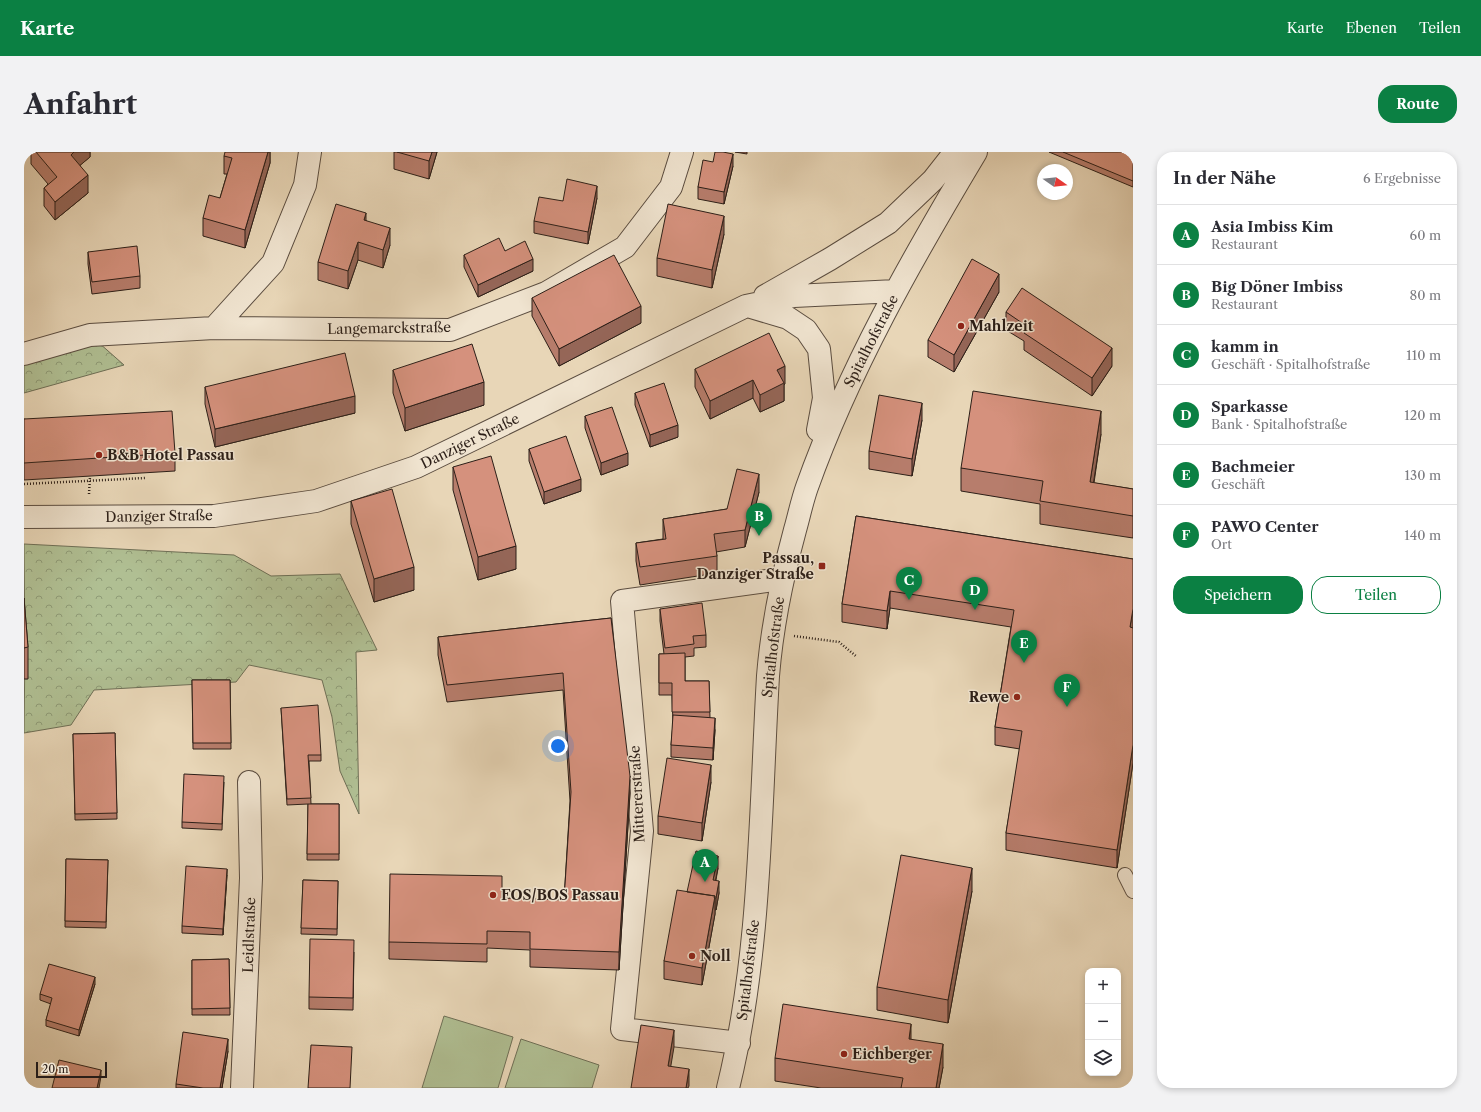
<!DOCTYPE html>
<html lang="de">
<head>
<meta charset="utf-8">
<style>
  body { margin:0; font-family:"Libre Caslon Text",serif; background:#f2f2f3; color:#2b2b33 }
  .controls { position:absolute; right:12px; bottom:12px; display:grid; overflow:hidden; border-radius:8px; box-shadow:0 2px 6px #0003 }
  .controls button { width:36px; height:36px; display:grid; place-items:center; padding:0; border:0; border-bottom:1px solid #e1e1e2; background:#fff; color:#2b2b33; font:20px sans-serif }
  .compass { position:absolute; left:1013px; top:12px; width:36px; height:36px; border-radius:50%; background:#fff; box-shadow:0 2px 6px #0003; rotate:104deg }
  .scale { position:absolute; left:12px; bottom:10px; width:71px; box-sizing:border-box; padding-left:4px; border:2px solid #2c1f18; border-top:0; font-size:11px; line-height:14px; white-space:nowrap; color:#2c1f18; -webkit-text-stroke:3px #f0e4d0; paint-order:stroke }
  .you { position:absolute; left:534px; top:594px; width:14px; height:14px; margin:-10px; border:3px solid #fff; border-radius:50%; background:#1a73e8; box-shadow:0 0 0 6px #1a73e833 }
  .badge { display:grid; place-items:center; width:26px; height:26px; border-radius:50%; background:#0b8043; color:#fff; font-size:13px; font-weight:700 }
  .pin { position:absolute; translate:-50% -33px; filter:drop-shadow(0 1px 2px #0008) }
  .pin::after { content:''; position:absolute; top:21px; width:14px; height:12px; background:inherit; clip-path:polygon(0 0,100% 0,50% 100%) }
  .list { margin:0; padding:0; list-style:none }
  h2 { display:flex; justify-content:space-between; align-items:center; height:52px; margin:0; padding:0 16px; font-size:17px }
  h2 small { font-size:13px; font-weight:400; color:#7c7c81 }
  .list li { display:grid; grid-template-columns:26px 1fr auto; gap:12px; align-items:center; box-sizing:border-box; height:60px; padding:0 16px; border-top:1px solid #e1e1e2 }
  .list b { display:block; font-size:15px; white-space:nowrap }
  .list p { margin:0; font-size:13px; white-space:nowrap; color:#7c7c81 }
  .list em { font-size:13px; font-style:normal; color:#7c7c81 }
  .actions { display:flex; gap:8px; padding:12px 16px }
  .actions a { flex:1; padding:9px 0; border:1px solid #0b8043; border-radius:16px; text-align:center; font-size:14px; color:#0b8043 }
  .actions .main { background:#0b8043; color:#fff }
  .icon { flex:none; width:22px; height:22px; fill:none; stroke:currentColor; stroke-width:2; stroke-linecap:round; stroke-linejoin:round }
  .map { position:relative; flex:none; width:1109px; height:936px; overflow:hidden; border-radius:16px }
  header { display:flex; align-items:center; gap:24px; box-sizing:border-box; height:56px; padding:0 20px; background:#0b8043; color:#fff }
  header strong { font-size:19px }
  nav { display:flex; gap:22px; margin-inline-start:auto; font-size:14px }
  .intro { display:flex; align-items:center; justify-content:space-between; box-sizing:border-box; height:96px; padding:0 24px }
  h1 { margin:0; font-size:28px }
  .button { padding:10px 18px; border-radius:16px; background:#0b8043; color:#fff; font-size:14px; font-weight:700 }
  main { display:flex; gap:24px; padding:0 24px }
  aside { flex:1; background:#fff; border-radius:16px; box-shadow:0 2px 6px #0003 }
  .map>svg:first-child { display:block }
  .forest { fill:url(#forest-crowns); stroke:#6e6f56 }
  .pitch { fill:#b0bf93; stroke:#6e6f56 }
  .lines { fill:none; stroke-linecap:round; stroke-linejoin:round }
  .service-casing { stroke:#5b4d40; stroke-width:16 }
  .minor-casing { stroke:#5b4d40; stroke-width:24 }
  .tertiary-casing { stroke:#5b4d40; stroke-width:24 }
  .path { stroke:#2c1f18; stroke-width:2.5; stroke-dasharray:1 2; stroke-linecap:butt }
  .service { stroke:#f0e4d0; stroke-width:14 }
  .minor { stroke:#f0e4d0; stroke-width:22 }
  .tertiary { stroke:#f0e4d0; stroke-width:22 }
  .wall { fill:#b77d6c; stroke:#2c1f18 }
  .shaded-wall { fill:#956658; stroke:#2c1f18 }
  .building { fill:#d5917d; stroke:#2c1f18 }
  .poi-dot { fill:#8f2418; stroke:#f0e4d0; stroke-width:1.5 }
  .labels { text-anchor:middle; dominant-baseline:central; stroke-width:3; stroke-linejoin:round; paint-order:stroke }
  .poi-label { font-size:14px; font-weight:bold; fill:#2c1f18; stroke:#f0e4d0; text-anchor:start }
  .street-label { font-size:14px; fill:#2c1f18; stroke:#f0e4d0 }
</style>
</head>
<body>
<header>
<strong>Karte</strong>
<nav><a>Karte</a><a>Ebenen</a><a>Teilen</a></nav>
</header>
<div class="intro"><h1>Anfahrt</h1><a class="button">Route</a></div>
<main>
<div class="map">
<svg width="1109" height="936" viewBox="0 0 1109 936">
  <defs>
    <pattern id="forest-crowns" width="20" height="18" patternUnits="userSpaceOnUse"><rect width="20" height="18" fill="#b0bf93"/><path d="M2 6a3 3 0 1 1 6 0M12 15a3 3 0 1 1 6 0" fill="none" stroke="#8f9b77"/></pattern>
  </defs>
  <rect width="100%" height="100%" fill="#e8d6b7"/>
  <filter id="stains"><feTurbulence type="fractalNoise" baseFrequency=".005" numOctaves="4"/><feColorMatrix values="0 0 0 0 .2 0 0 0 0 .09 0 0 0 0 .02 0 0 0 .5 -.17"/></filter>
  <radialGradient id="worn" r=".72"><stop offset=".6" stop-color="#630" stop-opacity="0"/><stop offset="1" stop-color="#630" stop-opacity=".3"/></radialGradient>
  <path class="forest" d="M 66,183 L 100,213 L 0,241 L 0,202 Z
    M 0,392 L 210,403 L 247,424 L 316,422 L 353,498 L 332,500 L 335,662 L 316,619 L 308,565 L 298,528 L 225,513 L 212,530 L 70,538 L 47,573 L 0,581 L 1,494 Z"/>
  <path class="pitch" d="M 420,864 L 489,885 L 474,936 L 398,936 Z
    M 497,887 L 575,913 L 568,936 L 481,936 Z"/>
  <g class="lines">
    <g class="service-casing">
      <path id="service" d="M 1101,723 L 1109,739"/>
    </g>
    <g class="minor-casing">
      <path id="minor" d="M 190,176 L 249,111 L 281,33 L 286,0
        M 0,202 L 66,183 L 190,176 L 426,178 L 522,141 L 601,95 L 647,35 L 658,0
        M 715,891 L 598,877 L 618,679 L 598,449 L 757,427
        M 218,936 L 227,726 L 225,630"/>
    </g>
    <g class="tertiary-casing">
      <path id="tertiary" d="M 741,144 L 806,107 L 864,71 L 909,28 L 931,0
        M 727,155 L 764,166 L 782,178 L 795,197 L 800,246 L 794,278
        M 0,365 L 190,364 L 292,349 L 392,315 L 722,154 L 770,144 L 872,139
        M 704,936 C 737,802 736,662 744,524 C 748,474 758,426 771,378 C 775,364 778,349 783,335 C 825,217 888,107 952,0"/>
    </g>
    <path class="path" d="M 0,332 L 121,326
      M 65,342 L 66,324
      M 770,484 L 815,490 L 833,505"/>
    <use href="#service" class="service"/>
    <use href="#minor" class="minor"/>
    <use href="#tertiary" class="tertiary"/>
  </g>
  <path class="wall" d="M 7,0 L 66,0 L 66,5 L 56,13 L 64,41 L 31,68 L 20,54 L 20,36 L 24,32 L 7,12 Z
    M 246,0 L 246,11 L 221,96 L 179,84 L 179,66 L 196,46 L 203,22 L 200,22 L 200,4 Z
    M 370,0 L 413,0 L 405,27 L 370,17 Z
    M 711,0 L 723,0 L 723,2 Z
    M 1025,0 L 1109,0 L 1109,35 Z
    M 689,10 L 709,14 L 700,52 L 674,47 L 674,35 Z
    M 573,46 L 564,92 L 510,81 L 510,69 L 539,49 Z
    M 342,68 L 366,93 L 359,116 L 334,108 L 324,137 L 294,128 L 294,110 Z
    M 700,82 L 688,136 L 633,124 L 633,106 Z
    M 481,99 L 509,119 L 454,145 L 440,115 L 440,103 Z
    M 64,100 L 116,124 L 116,136 L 68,142 L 64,112 Z
    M 975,140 L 930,220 L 904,205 L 904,188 Z
    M 508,146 L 617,171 L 535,214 L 508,164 Z
    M 982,160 L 1088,214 L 1068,244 L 1000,198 L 1000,189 L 982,178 Z
    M 671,217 L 761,232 L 760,232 L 760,249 L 736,260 L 729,246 L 686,267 L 671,235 Z
    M 369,218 L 460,253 L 381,279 L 369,241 Z
    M 181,235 L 331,261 L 191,295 L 181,252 Z
    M 611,241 L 654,285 L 626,295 L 611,253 Z
    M 561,264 L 604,313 L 577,323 L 561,276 Z
    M 0,267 L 151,301 L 151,319 L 0,328 Z
    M 898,268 L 888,324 L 845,317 L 845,299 Z
    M 1077,282 L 1070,331 L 1109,337 L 1109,386 L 1016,372 L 1016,352 L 937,339 L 937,316 Z
    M 505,297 L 557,339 L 520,352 L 505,309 Z
    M 429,315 L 492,417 L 454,428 L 429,338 Z
    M 735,340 L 721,395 L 692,400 L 693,404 L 693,421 L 616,433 L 612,409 L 612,391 L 639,387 L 639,367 L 703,357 Z
    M 327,349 L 390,438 L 350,450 L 327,372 Z
    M 832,364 L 1109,407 L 1109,611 L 1093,716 L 982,698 L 982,681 L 996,597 L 971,593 L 971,575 L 987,475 L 866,456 L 863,477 L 818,470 L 818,452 Z
    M 0,446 L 4,495 L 4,527 L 0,527 Z
    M 636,457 L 682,483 L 682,495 L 670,496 L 670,504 L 661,505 L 661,529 L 685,529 L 686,566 L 691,578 L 689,608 L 647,605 L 647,593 L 649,572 L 648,543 L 635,543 L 635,502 L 640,502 L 636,469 Z
    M 587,466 L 606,641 L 595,818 L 506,815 L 506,798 L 463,796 L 463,810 L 365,807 L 365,790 L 478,746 L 540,748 L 546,649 L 539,538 L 423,550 L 414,503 L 414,485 Z
    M 168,528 L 206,528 L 207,597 L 169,597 Z
    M 257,556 L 297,603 L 297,609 L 285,609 L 287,652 L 315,652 L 315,708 L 283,708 L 284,652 L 263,653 Z
    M 91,581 L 93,667 L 51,668 L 49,582 Z
    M 200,630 L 198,678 L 158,676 L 158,670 Z
    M 687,630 L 678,689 L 634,682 L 634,664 Z
    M 42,707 L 84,708 L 82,776 L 41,775 Z
    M 694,716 L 692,728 L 695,741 L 692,758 L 691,758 L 691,762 L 678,833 L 640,827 L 640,809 L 663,740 Z
    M 203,723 L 199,783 L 158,781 L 158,774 Z
    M 279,728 L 314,729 L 313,783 L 277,782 Z
    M 948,739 L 924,871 L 853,858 L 853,835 Z
    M 330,800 L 329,858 L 285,857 L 285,845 Z
    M 205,807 L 206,863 L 168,863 L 168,808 Z
    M 71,832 L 55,884 L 22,874 L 22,868 L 27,852 L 16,848 L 16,842 Z
    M 204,899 L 198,936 L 152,936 L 152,932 Z
    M 751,906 L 919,915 L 915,936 L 797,936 L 751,929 Z"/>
  <path class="shaded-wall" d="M 50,0 L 66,0 L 66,5 L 47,21 L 47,3 Z
    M 244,0 L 246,0 L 246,11 L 221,96 L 221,78 Z
    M 408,0 L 413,0 L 405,27 L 405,9 Z
    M 709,2 L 709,14 L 700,52 L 700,40 Z
    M 64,23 L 64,41 L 31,68 L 31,50 Z
    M 573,34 L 573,46 L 564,92 L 564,80 Z
    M 342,61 L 342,79 L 340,68 Z
    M 700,64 L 700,82 L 688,136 L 688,118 Z
    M 366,76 L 366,93 L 359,116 L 359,98 Z
    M 334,90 L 334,108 L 324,137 L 324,119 Z
    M 509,107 L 509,119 L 454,145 L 454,133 Z
    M 975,122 L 975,140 L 930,220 L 930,203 Z
    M 617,154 L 617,171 L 535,214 L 535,197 Z
    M 1088,196 L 1088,214 L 1068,244 L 1068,226 Z
    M 761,214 L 761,232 L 760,232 L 760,249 L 736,260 L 736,243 L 753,218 Z
    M 729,228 L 729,246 L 686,267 L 686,249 Z
    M 460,230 L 460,253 L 381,279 L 381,256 Z
    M 331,244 L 331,261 L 191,295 L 191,277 Z
    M 898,251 L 898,268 L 888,324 L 888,307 Z
    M 1077,259 L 1077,282 L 1066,353 L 1066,330 Z
    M 654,273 L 654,285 L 626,295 L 626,283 Z
    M 604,301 L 604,313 L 577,323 L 577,311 Z
    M 735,322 L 735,340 L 721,395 L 721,378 Z
    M 557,327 L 557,339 L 520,352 L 520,340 Z
    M 492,394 L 492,417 L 454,428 L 454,405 Z
    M 390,415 L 390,438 L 350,450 L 350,427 Z
    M 866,439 L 866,456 L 863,477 L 863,459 Z
    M 1109,457 L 1109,475 L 1106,493 L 1106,475 Z
    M 691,566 L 691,578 L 689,608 L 689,596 Z
    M 1109,593 L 1109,611 L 1093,716 L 1093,698 Z
    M 687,613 L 687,630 L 678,689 L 678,671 Z
    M 606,624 L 606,641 L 595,818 L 595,800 Z
    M 694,704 L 694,716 L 689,740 L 689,728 Z
    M 948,716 L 948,739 L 924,871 L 924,848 Z
    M 203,717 L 203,723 L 199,783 L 199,777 Z
    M 695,729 L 695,741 L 692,758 L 692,746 Z
    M 691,744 L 691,762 L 678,833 L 678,816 Z
    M 71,825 L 71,832 L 55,884 L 55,878 Z
    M 887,872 L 887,895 L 885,887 Z
    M 650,878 L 650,895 L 644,931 L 644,914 Z
    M 204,887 L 204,899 L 198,936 L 196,936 Z
    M 919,892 L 919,915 L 915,936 L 912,936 Z
    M 665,917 L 665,934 L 664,936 L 662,936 Z
    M 77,918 L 77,924 L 75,936 L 73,936 Z"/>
  <path class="building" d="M 12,0 L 50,0 L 47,3 L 64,23 L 31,50 L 20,36 L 33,25 Z
    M 201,0 L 244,0 L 221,78 L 179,66 L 185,43 L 196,46 L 208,6 L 200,4 Z
    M 373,0 L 408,0 L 405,9 Z
    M 691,0 L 699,0 L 709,2 L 700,40 L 674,35 L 679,8 L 689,10 Z
    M 1039,0 L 1109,0 L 1109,29 Z
    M 543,27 L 573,34 L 564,80 L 510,69 L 515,45 L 539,49 Z
    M 312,52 L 342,61 L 340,68 L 366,76 L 359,98 L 334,90 L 324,119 L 294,110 Z
    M 644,52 L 700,64 L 688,118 L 633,106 Z
    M 475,86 L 481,99 L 501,89 L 509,107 L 454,133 L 440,103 Z
    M 113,94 L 116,124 L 68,130 L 64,100 Z
    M 590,103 L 617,154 L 535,197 L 508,146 Z
    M 948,107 L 975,122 L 930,203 L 904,188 Z
    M 998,136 L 1088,196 L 1068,226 L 1000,181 L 1004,175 L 982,160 Z
    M 745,181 L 761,214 L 753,218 L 760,231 L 736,243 L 729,228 L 686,249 L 671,217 Z
    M 448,192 L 460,230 L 381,256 L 369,218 Z
    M 321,201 L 331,244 L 191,277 L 181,235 Z
    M 640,231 L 654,273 L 626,283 L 611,241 Z
    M 949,239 L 1077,259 L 1066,330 L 1109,337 L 1109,364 L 1016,349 L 1019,329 L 937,316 Z
    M 855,243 L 898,251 L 888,307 L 845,299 Z
    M 588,255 L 604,301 L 577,311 L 561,264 Z
    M 148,259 L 151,301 L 0,311 L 0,267 Z
    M 542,284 L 557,327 L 520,340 L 505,297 Z
    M 467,304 L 492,394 L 454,405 L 429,315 Z
    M 713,317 L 735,322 L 721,378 L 690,382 L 693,404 L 616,415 L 612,391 L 642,387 L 639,367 L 703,357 Z
    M 368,337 L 390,415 L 350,427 L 327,349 Z
    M 832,364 L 1109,407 L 1109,457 L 1106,475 L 1109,476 L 1109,593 L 1093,698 L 982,681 L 998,579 L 971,575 L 990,458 L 866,439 L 863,459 L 818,452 Z
    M 0,446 L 4,495 L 0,496 Z
    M 678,451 L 682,483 L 669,484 L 670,492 L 641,496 L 636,457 Z
    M 587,466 L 606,624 L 595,800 L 506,797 L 506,780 L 463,779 L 463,792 L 365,790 L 366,722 L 478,724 L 478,746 L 540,748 L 547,640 L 539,521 L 423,533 L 414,485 Z
    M 661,501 L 661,529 L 685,529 L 686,560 L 648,560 L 648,531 L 635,531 L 635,502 Z
    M 168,528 L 206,528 L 207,591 L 169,591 Z
    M 294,553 L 297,603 L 284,603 L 287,646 L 263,647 L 257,556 Z
    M 649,563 L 691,566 L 689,596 L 647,593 Z
    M 91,581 L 93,661 L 51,662 L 49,582 Z
    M 643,606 L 687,613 L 678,671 L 634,664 Z
    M 160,622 L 200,624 L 198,672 L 158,670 Z
    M 284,652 L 315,652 L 315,702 L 283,702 Z
    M 672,699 L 694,704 L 689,728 L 695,729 L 692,746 L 690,746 L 691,744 L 663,740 Z
    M 877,703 L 948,716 L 924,848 L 853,835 Z
    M 42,707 L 84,708 L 82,770 L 41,769 Z
    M 162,714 L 203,717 L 199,777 L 158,774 Z
    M 279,728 L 314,729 L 313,777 L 277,776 Z
    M 653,738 L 691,744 L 678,816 L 640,809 Z
    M 286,787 L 330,788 L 329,846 L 285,845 Z
    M 205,807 L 206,856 L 168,857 L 168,808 Z
    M 25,812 L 71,825 L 55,878 L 22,868 L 28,846 L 16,842 Z
    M 759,852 L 887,872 L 885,887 L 919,892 L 912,936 L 877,936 L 879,926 L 751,906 Z
    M 617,873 L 650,878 L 644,914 L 665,917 L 662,936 L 607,936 Z
    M 159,880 L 204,887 L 196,936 L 179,936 L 152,932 Z
    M 287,893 L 328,895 L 326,936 L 284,936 Z
    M 35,908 L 77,918 L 73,936 L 28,936 Z"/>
  <g class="poi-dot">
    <circle cx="937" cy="174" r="4"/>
    <circle cx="75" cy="303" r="4"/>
    <rect x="794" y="410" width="8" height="8" rx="2"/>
    <circle cx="993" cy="545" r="4"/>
    <circle cx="469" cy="743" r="4"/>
    <circle cx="668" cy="804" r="4"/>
    <circle cx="820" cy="902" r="4"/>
  </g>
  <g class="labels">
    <g class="poi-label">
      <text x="945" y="174">Mahlzeit</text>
      <text x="83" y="303">B&amp;B Hotel Passau</text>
      <text x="790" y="406" text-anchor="end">Passau,<tspan x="790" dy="16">Danziger Straße</tspan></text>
      <text x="985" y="545" text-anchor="end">Rewe</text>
      <text x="477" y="743">FOS/BOS Passau</text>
      <text x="676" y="804">Noll</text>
      <text x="828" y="902">Eichberger</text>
    </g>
    <g class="street-label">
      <text transform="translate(365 176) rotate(-1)">Langemarckstraße</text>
      <text transform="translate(847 189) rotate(-63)">Spitalhofstraße</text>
      <text transform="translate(446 289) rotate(-26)">Danziger Straße</text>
      <text transform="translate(135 364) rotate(-1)">Danziger Straße</text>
      <text transform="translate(749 495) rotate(-83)">Spitalhofstraße</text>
      <text transform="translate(613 642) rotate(-93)">Mittererstraße</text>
      <text transform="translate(225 783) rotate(-88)">Leidlstraße</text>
      <text transform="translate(724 818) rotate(-83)">Spitalhofstraße</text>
    </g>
  </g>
  <rect width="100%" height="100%" filter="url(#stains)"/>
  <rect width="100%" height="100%" fill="url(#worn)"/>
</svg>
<div class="controls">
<button>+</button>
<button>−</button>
<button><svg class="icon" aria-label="layers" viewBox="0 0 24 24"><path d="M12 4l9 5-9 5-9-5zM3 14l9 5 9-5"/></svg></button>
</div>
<svg class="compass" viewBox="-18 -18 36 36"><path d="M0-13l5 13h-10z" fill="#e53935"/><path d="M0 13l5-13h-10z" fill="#7c7c81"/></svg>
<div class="scale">20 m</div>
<div class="you"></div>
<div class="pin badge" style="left:681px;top:730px">A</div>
<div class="pin badge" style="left:735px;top:384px">B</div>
<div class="pin badge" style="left:885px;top:448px">C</div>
<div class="pin badge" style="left:951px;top:458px">D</div>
<div class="pin badge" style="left:1000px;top:511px">E</div>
<div class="pin badge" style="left:1043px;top:555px">F</div>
</div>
<aside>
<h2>In der Nähe<small>6 Ergebnisse</small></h2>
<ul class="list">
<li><span class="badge">A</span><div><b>Asia Imbiss Kim</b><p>Restaurant</p></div><em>60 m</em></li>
<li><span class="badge">B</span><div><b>Big Döner Imbiss</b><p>Restaurant</p></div><em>80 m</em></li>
<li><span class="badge">C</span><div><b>kamm in</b><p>Geschäft · Spitalhofstraße</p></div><em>110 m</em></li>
<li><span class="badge">D</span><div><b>Sparkasse</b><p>Bank · Spitalhofstraße</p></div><em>120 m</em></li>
<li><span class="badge">E</span><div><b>Bachmeier</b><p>Geschäft</p></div><em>130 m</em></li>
<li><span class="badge">F</span><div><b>PAWO Center</b><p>Ort</p></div><em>140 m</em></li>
</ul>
<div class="actions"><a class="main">Speichern</a><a>Teilen</a></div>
</aside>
</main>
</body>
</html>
